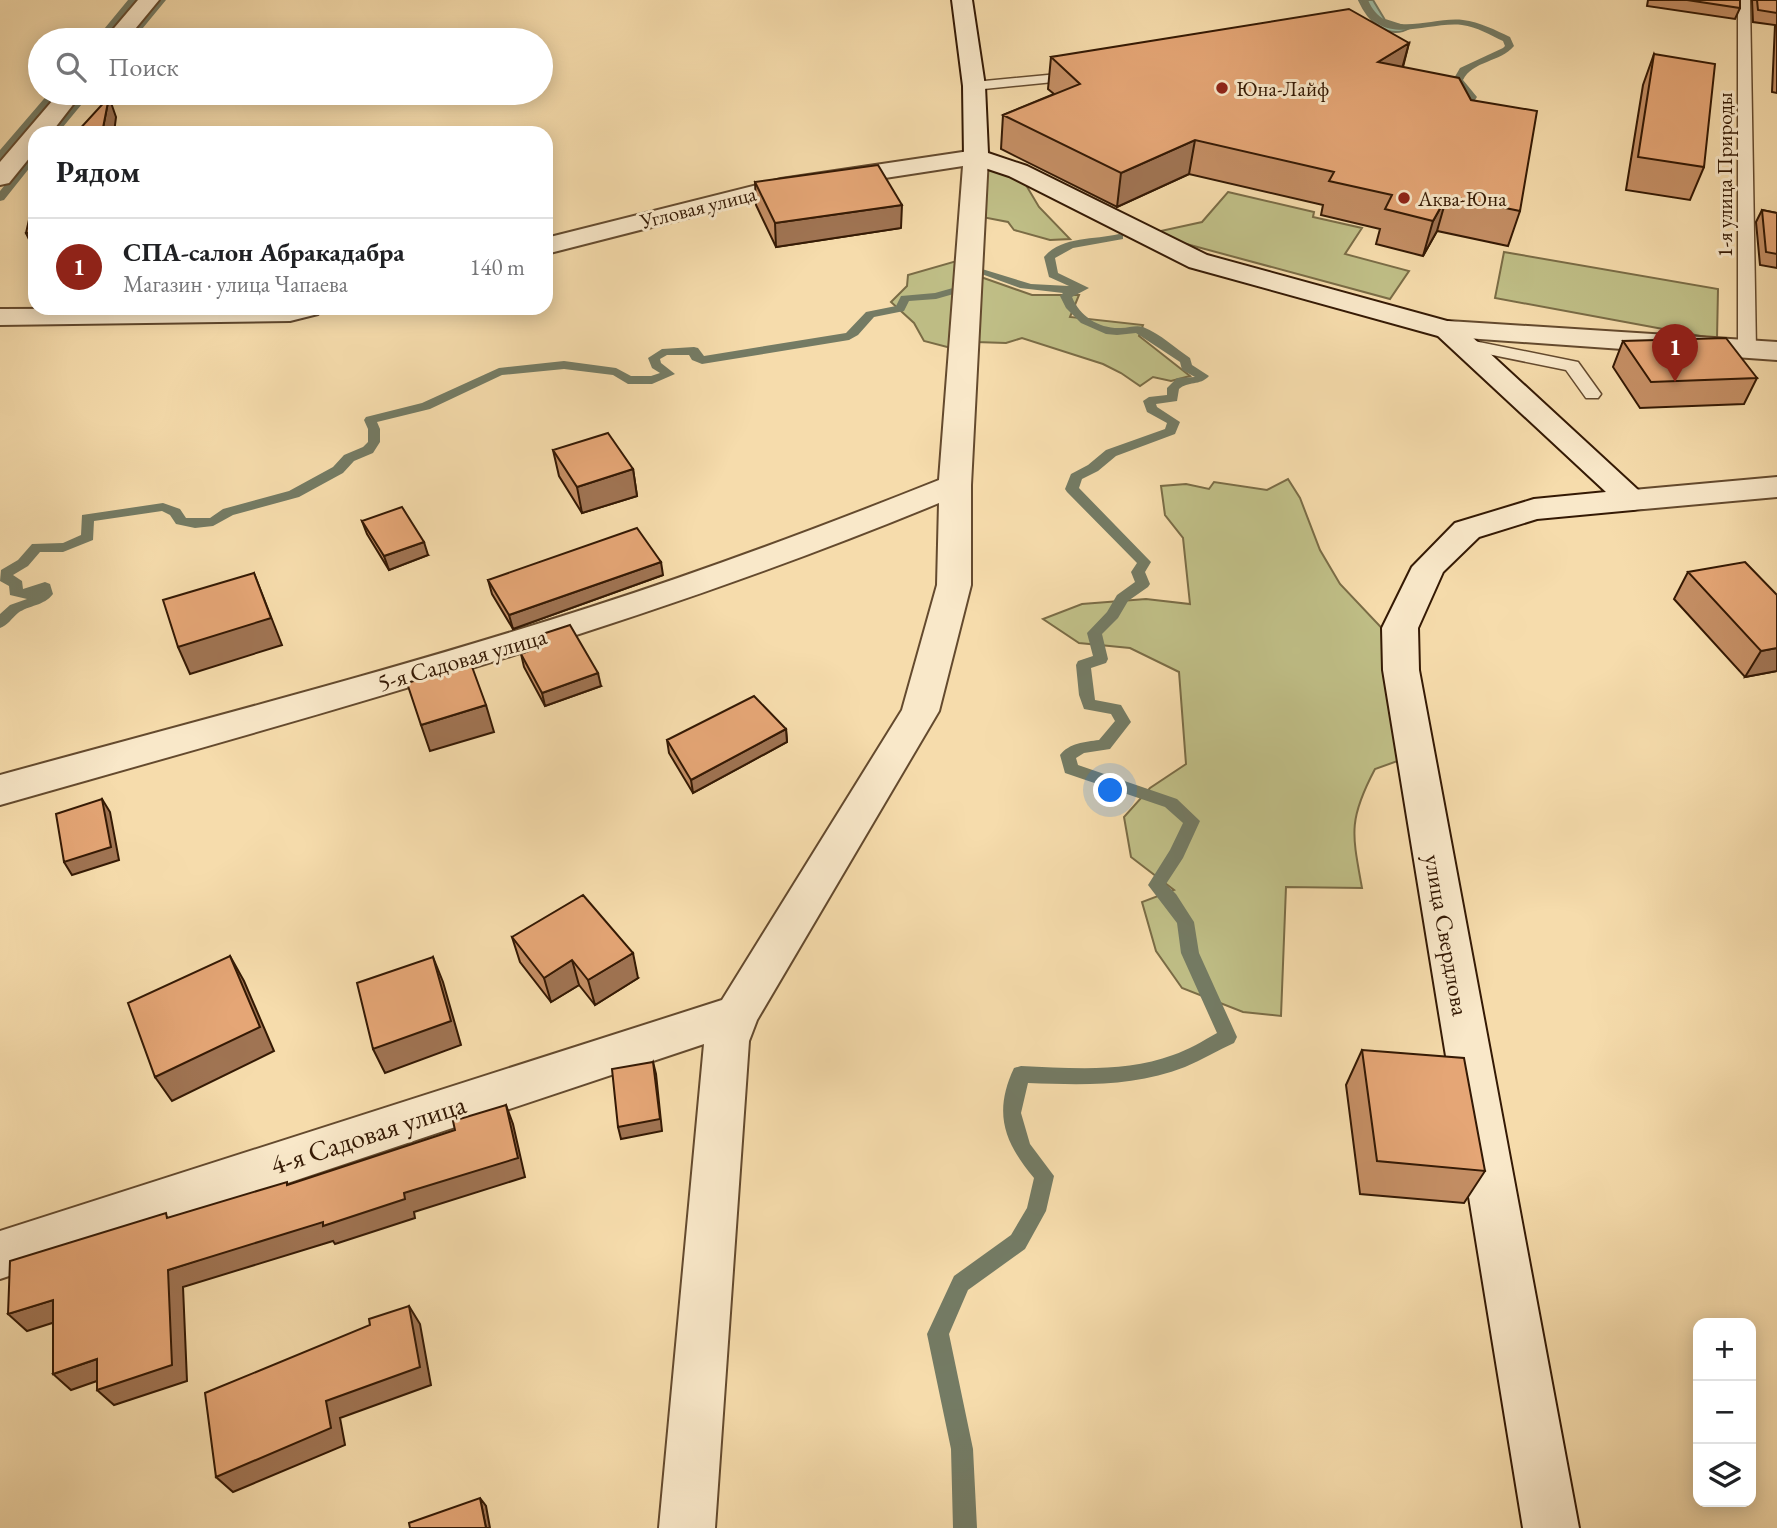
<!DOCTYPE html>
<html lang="ru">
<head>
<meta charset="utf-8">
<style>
  body { margin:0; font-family:"EB Garamond",serif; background:#f2f2f2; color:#202124 }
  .controls { position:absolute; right:21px; bottom:21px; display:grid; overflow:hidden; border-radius:14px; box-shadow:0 4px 18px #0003 }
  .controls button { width:63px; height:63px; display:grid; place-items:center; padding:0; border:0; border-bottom:2px solid #e0e0e0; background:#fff; color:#202124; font:35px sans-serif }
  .you { position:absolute; left:1111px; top:791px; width:24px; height:24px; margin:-18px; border:5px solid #fff; border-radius:50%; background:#1a73e8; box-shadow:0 0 0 10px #1a73e833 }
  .badge { display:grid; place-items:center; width:46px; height:46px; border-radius:50%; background:#8f2418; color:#fff; font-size:23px; font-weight:700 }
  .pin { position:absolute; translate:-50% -58px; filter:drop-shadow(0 2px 4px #0008) }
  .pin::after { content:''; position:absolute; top:37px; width:24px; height:21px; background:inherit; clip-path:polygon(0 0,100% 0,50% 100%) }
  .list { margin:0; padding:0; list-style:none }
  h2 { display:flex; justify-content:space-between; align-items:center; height:91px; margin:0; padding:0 28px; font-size:30px }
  h2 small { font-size:23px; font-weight:400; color:#757577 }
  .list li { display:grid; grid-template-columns:46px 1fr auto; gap:21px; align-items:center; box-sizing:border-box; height:98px; padding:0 28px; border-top:2px solid #e0e0e0 }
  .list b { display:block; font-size:26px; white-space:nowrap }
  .list p { margin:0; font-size:23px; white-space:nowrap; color:#757577 }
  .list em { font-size:23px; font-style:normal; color:#757577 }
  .icon { flex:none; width:38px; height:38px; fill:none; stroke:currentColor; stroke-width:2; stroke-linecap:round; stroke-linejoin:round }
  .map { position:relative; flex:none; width:1777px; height:1528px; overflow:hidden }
  .search { position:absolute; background:#fff; box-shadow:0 4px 18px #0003; left:28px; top:28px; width:525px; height:77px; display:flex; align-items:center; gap:18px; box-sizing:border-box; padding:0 24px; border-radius:38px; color:#757577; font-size:26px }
  .panel { position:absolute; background:#fff; box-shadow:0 4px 18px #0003; left:28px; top:126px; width:525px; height:189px; border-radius:21px }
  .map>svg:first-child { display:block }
  .green { fill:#c0bf87; stroke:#7a6c46; stroke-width:2 }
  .water { fill:#9ebca4; stroke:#747b64; stroke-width:2 }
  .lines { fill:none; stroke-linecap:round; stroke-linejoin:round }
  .stream { fill:#747b64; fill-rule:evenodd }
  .lane-casing { stroke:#644a2e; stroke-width:3 }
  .street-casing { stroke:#644a2e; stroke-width:4 }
  .secondary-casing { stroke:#341904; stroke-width:4 }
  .lane { fill:#f9e8c9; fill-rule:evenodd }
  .street { fill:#f9e8c9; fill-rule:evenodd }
  .secondary { fill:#f9e8c9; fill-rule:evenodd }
  .wall { fill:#c58f65; stroke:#341904; stroke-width:2 }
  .shaded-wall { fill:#a07453; stroke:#341904; stroke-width:2 }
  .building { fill:#e5a676; stroke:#341904; stroke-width:2 }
  .poi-dot { fill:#8f2418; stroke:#f9e8c9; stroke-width:2.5 }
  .labels { text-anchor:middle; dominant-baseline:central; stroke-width:6; stroke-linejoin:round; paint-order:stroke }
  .far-poi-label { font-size:21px; fill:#341904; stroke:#f9e8c9; text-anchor:start }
  .far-street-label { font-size:21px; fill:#341904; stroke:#f9e8c9 }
  .street-label { font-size:24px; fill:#341904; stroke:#f9e8c9 }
  .near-street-label { font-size:28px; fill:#341904; stroke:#f9e8c9 }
</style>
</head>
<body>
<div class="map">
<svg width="1777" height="1528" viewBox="0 0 1777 1528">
  <rect width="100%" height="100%" fill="#f6dcac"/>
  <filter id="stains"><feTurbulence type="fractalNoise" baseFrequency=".00286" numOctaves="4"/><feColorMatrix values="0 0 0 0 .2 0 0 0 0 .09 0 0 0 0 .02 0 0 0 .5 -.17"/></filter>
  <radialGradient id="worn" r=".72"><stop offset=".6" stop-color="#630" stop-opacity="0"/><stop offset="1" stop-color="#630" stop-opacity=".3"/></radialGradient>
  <path class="green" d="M 984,166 L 1023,180 L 1039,207 L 1070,239 L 1050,240 L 1014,230 L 1008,222 L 982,217 Z
    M 1228,192 L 1314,212 L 1313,217 L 1362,228 L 1345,254 L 1409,271 L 1390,299 L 1179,242 L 1156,232 L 1202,222 Z
    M 1504,252 L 1718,289 L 1717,339 L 1495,298 Z
    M 960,260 L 951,348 L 924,341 L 914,323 L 891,302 L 907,286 L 908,275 Z
    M 978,276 L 1032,295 L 1079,295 L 1070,317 L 1143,325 L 1139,336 L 1190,376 L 1171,381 L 1153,377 L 1140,386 L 1121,373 L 1103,364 L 1022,338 L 1006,343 L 976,342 Z
    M 1288,479 L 1300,498 L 1320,550 L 1340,584 L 1410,658 L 1420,753 L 1375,769 C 1348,820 1352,833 1362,888 L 1286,887 L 1281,1016 L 1243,1012 L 1182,988 L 1156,951 L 1142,902 L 1174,890 L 1131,857 L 1124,817 L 1150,788 L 1186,764 L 1179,672 L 1130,648 L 1079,643 L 1043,619 L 1082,604 L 1146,599 L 1190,604 L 1183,538 L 1165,515 L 1161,486 L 1186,484 L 1209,489 L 1214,482 L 1267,490 Z"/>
  <path class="water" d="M 1359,0 L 1373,0 L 1385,20 L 1410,28 C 1387,41 1368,20 1359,0 Z"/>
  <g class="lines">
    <path class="stream" d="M 128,0 L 137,0 L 104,40 L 95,40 Z
      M 158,0 L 166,0 L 133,40 L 125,40 Z
      M 1360,0 L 1368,0 C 1386,42 1431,16 1463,20 C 1480,22 1495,30 1510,37 L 1514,46 C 1501,62 1472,61 1463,80 L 1477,97 L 1471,106 L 1451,109 L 1451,105 L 1464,102 L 1467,97 L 1453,80 L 1460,68 L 1503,48 L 1505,46 L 1503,41 C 1490,35 1477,27 1462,25 C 1425,21 1380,50 1360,0 Z
      M 49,93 L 59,93 L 4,158 L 0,159 L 0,150 Z
      M 81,93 L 91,93 L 58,133 L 48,133 Z
      M 35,152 L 35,161 L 4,200 L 0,201 L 0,191 L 31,153 Z
      M 1119,234 L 1123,235 L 1123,239 L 1073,248 L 1055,258 L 1058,273 L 1089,288 L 1072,297 C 1080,317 1100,329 1121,328 C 1129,328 1136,325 1143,327 C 1161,334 1175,348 1190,358 L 1192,365 L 1209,376 C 1200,386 1188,381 1179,389 L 1177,401 L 1156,404 L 1157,407 L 1180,422 L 1175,434 L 1116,456 L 1098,471 L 1082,479 L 1079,488 L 1151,562 L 1145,572 L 1150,584 L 1148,587 L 1128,601 L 1118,618 L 1102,634 L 1108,659 L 1106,663 L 1091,668 L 1095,700 L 1121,705 L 1131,722 L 1110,749 L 1084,753 L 1076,758 L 1078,765 L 1177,799 L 1200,821 L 1183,858 L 1166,884 L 1176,894 L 1194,922 L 1199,953 L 1237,1037 L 1234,1043 C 1218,1050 1202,1060 1185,1067 C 1134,1087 1082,1085 1028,1083 L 1021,1113 L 1030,1144 L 1054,1176 L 1046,1211 L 1025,1249 L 968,1290 L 949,1334 L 973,1449 L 977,1528 L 953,1528 L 951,1449 L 927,1334 L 954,1276 L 1011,1235 L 1027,1208 L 1034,1178 C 1004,1142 993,1113 1014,1068 L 1021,1066 C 1071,1068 1125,1073 1173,1055 C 1188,1050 1203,1041 1217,1033 L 1181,953 L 1177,923 L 1148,885 L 1170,850 L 1183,823 L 1165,807 L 1065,773 L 1060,755 C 1069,743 1085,742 1099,740 L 1115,721 L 1111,714 L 1084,709 L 1079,695 L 1076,665 L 1078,661 L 1093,656 L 1087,633 L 1107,612 L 1117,595 L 1135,582 L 1131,572 L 1137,563 L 1067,492 L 1065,489 L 1071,474 L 1088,465 L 1106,450 L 1165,429 L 1167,423 L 1147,412 L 1143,401 L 1149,397 L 1167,395 L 1167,388 L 1177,378 L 1195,377 L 1182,370 L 1180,362 L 1136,333 L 1117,335 L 1106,334 L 1081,323 L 1066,308 L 1060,296 L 1063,293 L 1020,288 L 976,272 L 982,269 L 1031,284 L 1069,286 L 1049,277 L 1044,257 C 1062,236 1094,240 1119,234 Z
      M 967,284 L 973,287 L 971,289 L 936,299 L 909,301 L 904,311 L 874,317 L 858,335 L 849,340 L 702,364 L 692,360 L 689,355 L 667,355 L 660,359 L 661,363 L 675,374 L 652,384 L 628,384 L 613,375 L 564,369 L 502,375 L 430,409 L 377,422 L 380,429 L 380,442 L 373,453 L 354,461 L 343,473 L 299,497 L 233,515 L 213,526 L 195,528 L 176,524 L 170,515 L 162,511 L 94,521 L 93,540 L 63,552 L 40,552 L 28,566 L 13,575 L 22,581 L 23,589 L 45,582 L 50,584 L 53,594 C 44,606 29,605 18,613 C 11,619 8,625 0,628 L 0,614 L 10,605 L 27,599 L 10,595 L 9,586 L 0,581 L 1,570 L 18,560 L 32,544 L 63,543 L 81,535 L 82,515 L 163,503 L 180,509 L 186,518 L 210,518 L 223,509 L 289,491 L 333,467 L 344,455 L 363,447 L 368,442 L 368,429 L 364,420 L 366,417 L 422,403 L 499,368 L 564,361 L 616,368 L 631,376 L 651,376 L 660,373 L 652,368 L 648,358 L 662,349 L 694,347 L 698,348 L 704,356 L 846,333 L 866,312 L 896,306 L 901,296 L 935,293 Z"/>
    <g class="lane-casing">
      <path id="lane" d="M 1738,0 L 1750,0 L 1756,350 L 1747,355 L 1738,350 Z
        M 1079,72 L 1084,73 L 1084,79 L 974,90 L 967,86 L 974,82 Z
        M 1464,339 L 1578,362 L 1601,394 L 1598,398 L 1586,398 L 1566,370 L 1458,348 L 1456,344 L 1458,340 Z"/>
    </g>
    <g class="street-casing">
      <path id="street" d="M 138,0 L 159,0 L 126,40 L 104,40 Z
        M 59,93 L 82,93 L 51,133 L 35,133 L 35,151 L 9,183 L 0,185 L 0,162 Z
        M 976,150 L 985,152 L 988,157 L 971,485 L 971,585 L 939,711 L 757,1020 L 749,1041 L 715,1528 L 659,1528 L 704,1044 L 0,1279 L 0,1231 L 722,1000 L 902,710 L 937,585 L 939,503 C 634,629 316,715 0,805 L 0,775 C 197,721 396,670 591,607 C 709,569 824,526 939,480 L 963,166 L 781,194 L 546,254 L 546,238 L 781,179 Z
        M 322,308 L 318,314 L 290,321 L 0,325 L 0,309 Z
        M 1448,321 L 1777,342 L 1777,360 L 1438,336 L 1434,330 L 1438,324 Z
        M 1777,477 L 1777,497 L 1633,510 L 1622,507 L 1617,500 L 1622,493 L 1633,490 Z"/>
    </g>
    <g class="secondary-casing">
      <path id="secondary" d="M 952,0 L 972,0 L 985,86 L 988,153 L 1027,166 L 1207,255 L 1458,324 L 1649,500 L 1644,507 L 1633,510 L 1537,519 L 1479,537 L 1443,572 L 1418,628 L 1419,670 L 1579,1528 L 1523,1528 L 1383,670 L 1382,628 L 1412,567 L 1455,523 L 1534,499 L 1606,492 L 1438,336 L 1189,267 L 1009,176 L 967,162 L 964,157 L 963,86 Z"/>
    </g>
    <use href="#lane" class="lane"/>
    <use href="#street" class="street"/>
    <use href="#secondary" class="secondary"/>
  </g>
  <path class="wall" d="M 1648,0 L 1740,0 L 1740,8 L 1735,19 L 1647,6 Z
    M 1752,0 L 1777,0 L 1777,93 L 1772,92 L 1775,25 L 1753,22 Z
    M 1409,43 L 1403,67 L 1520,211 L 1508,246 L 1437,231 L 1423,256 L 1376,244 L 1380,229 L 1321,215 L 1323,205 L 1189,174 L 1117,207 L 1001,149 L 1003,115 L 1054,94 L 1048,89 L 1051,57 Z
    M 1654,54 L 1704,167 L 1690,200 L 1626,190 L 1643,85 Z
    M 755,182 L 901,228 L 776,247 L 756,205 Z
    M 1762,210 L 1777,213 L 1777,268 L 1760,265 L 1756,222 Z
    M 1623,341 L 1757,378 L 1744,404 L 1640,408 L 1613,367 Z
    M 553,450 L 633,469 L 637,496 L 582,513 L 559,476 Z
    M 362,521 L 428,555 L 389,570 L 367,534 Z
    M 1688,572 L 1777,595 L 1777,671 L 1745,677 L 1674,599 Z
    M 663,575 L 513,629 L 492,594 L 488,580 Z
    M 524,640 L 601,686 L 545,706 L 524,667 L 521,654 L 527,652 Z
    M 786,729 L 787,742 L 693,793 L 669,753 L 667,740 Z
    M 512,937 L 638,978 L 595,1005 L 579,985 L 551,1002 L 520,962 Z
    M 1362,1050 L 1485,1171 L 1464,1203 L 1360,1194 L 1346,1085 Z"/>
  <path class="shaded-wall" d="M 1409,43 L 1400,76 L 1378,62 Z
    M 109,97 L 116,117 L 114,133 L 102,133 Z
    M 1195,140 L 1189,174 L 1117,207 L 1121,173 Z
    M 1447,196 L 1437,231 L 1423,256 L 1433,221 Z
    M 902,205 L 901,228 L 776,247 L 775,223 Z
    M 35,232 L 35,252 L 26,233 Z
    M 633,469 L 637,496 L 582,513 L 577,487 Z
    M 424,542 L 428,555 L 389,570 L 384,556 Z
    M 661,562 L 663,575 L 513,629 L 509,615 Z
    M 254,573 L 282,645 L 190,674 L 178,647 Z
    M 1777,648 L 1777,671 L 1745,677 L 1761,651 Z
    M 598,673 L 601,686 L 545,706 L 542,693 Z
    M 486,705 L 494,732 L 430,751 L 421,725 Z
    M 786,729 L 787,742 L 693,793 L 691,780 Z
    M 102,799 L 110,812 L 119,860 L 72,875 L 64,862 Z
    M 633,953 L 638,978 L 595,1005 L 588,980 Z
    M 230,956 L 244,981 L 274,1051 L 172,1101 L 155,1077 Z
    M 433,957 L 443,982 L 461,1045 L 385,1073 L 373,1049 Z
    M 572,960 L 579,985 L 551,1002 L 544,978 Z
    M 653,1062 L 656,1074 L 662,1131 L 621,1139 L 618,1127 Z
    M 506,1105 L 513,1124 L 525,1177 L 414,1212 L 415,1218 L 335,1244 L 333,1241 L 183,1287 L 187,1381 L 114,1405 L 97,1390 L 168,1270 L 404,1193 Z
    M 53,1300 L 71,1317 L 27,1331 L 8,1314 Z
    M 409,1306 L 420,1324 L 431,1385 L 340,1418 L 345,1445 L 233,1492 L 216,1477 L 326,1401 Z
    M 97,1359 L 114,1375 L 71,1390 L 53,1374 Z
    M 480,1498 L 486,1506 L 490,1528 L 486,1528 Z"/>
  <path class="building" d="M 1687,0 L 1740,0 L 1740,8 Z
    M 1757,0 L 1777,0 L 1777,13 L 1758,10 Z
    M 1349,9 L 1409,43 L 1378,62 L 1459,78 L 1471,100 L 1537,111 L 1520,211 L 1447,196 L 1433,221 L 1385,209 L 1392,195 L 1329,181 L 1334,172 L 1195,140 L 1121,173 L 1003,115 L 1080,84 L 1051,57 Z
    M 1654,54 L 1715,64 L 1704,167 L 1638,157 Z
    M 109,97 L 102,133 L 76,133 Z
    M 878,165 L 902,205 L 775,223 L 755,182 Z
    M 35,193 L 35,232 L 26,233 Z
    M 1762,210 L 1777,213 L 1777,254 L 1766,252 Z
    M 1726,338 L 1757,378 L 1651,382 L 1623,341 Z
    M 608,433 L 633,469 L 577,487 L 553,450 Z
    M 402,507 L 424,542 L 384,556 L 362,521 Z
    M 637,528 L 661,562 L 509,615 L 488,580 Z
    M 1745,562 L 1777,595 L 1777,648 L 1761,651 L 1688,572 Z
    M 254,573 L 271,618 L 178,647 L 163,600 Z
    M 570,625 L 598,673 L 542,693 L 521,654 L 531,650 L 524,640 Z
    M 471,664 L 486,705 L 421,725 L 407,683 Z
    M 754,696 L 786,729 L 691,780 L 667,740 Z
    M 102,799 L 111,847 L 64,862 L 56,814 Z
    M 583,895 L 633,953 L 588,980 L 572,960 L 544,978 L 512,937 Z
    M 230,956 L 260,1027 L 155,1077 L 128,1003 Z
    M 433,957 L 451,1021 L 373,1049 L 357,983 Z
    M 1362,1050 L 1464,1058 L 1485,1171 L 1377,1161 Z
    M 653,1062 L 660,1119 L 618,1127 L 612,1069 Z
    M 506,1105 L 518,1158 L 404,1193 L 405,1199 L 323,1226 L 323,1222 L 168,1270 L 172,1365 L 97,1390 L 97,1359 L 53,1374 L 53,1300 L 8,1314 L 10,1261 L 166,1213 L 167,1218 L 287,1182 L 287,1185 L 455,1130 L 453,1121 Z
    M 409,1306 L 420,1367 L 326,1401 L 331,1428 L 216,1477 L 205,1393 L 370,1325 L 369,1319 Z
    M 480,1498 L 486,1528 L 410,1528 L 409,1523 Z"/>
  <g class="poi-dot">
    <circle cx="1222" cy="88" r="7"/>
    <circle cx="1404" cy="198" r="7"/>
  </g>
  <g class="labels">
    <g class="far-poi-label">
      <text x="1236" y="88">Юна-Лайф</text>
      <text x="1418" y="198">Аква-Юна</text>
    </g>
    <g class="far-street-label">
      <text transform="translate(1724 175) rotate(-90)">1-я улица Природы</text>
      <text transform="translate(698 207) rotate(-14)">Угловая улица</text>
    </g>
    <g class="street-label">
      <text transform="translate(462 659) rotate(-16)">5-я Садовая улица</text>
      <text transform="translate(1447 935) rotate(80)">улица Свердлова</text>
    </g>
    <g class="near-street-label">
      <text transform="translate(368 1134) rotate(-18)">4-я Садовая улица</text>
    </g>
  </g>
  <rect width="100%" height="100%" filter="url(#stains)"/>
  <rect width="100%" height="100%" fill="url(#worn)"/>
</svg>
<div class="controls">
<button>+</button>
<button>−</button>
<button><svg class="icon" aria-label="layers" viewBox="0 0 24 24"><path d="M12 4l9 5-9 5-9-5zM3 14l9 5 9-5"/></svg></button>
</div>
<div class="you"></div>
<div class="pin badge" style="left:1675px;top:382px">1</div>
<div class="search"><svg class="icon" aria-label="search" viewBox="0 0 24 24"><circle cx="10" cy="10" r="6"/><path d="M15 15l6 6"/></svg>Поиск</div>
<section class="panel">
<h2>Рядом<small></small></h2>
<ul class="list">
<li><span class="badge">1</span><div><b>СПА-салон Абракадабра</b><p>Магазин · улица Чапаева</p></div><em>140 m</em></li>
</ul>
</section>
</div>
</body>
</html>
